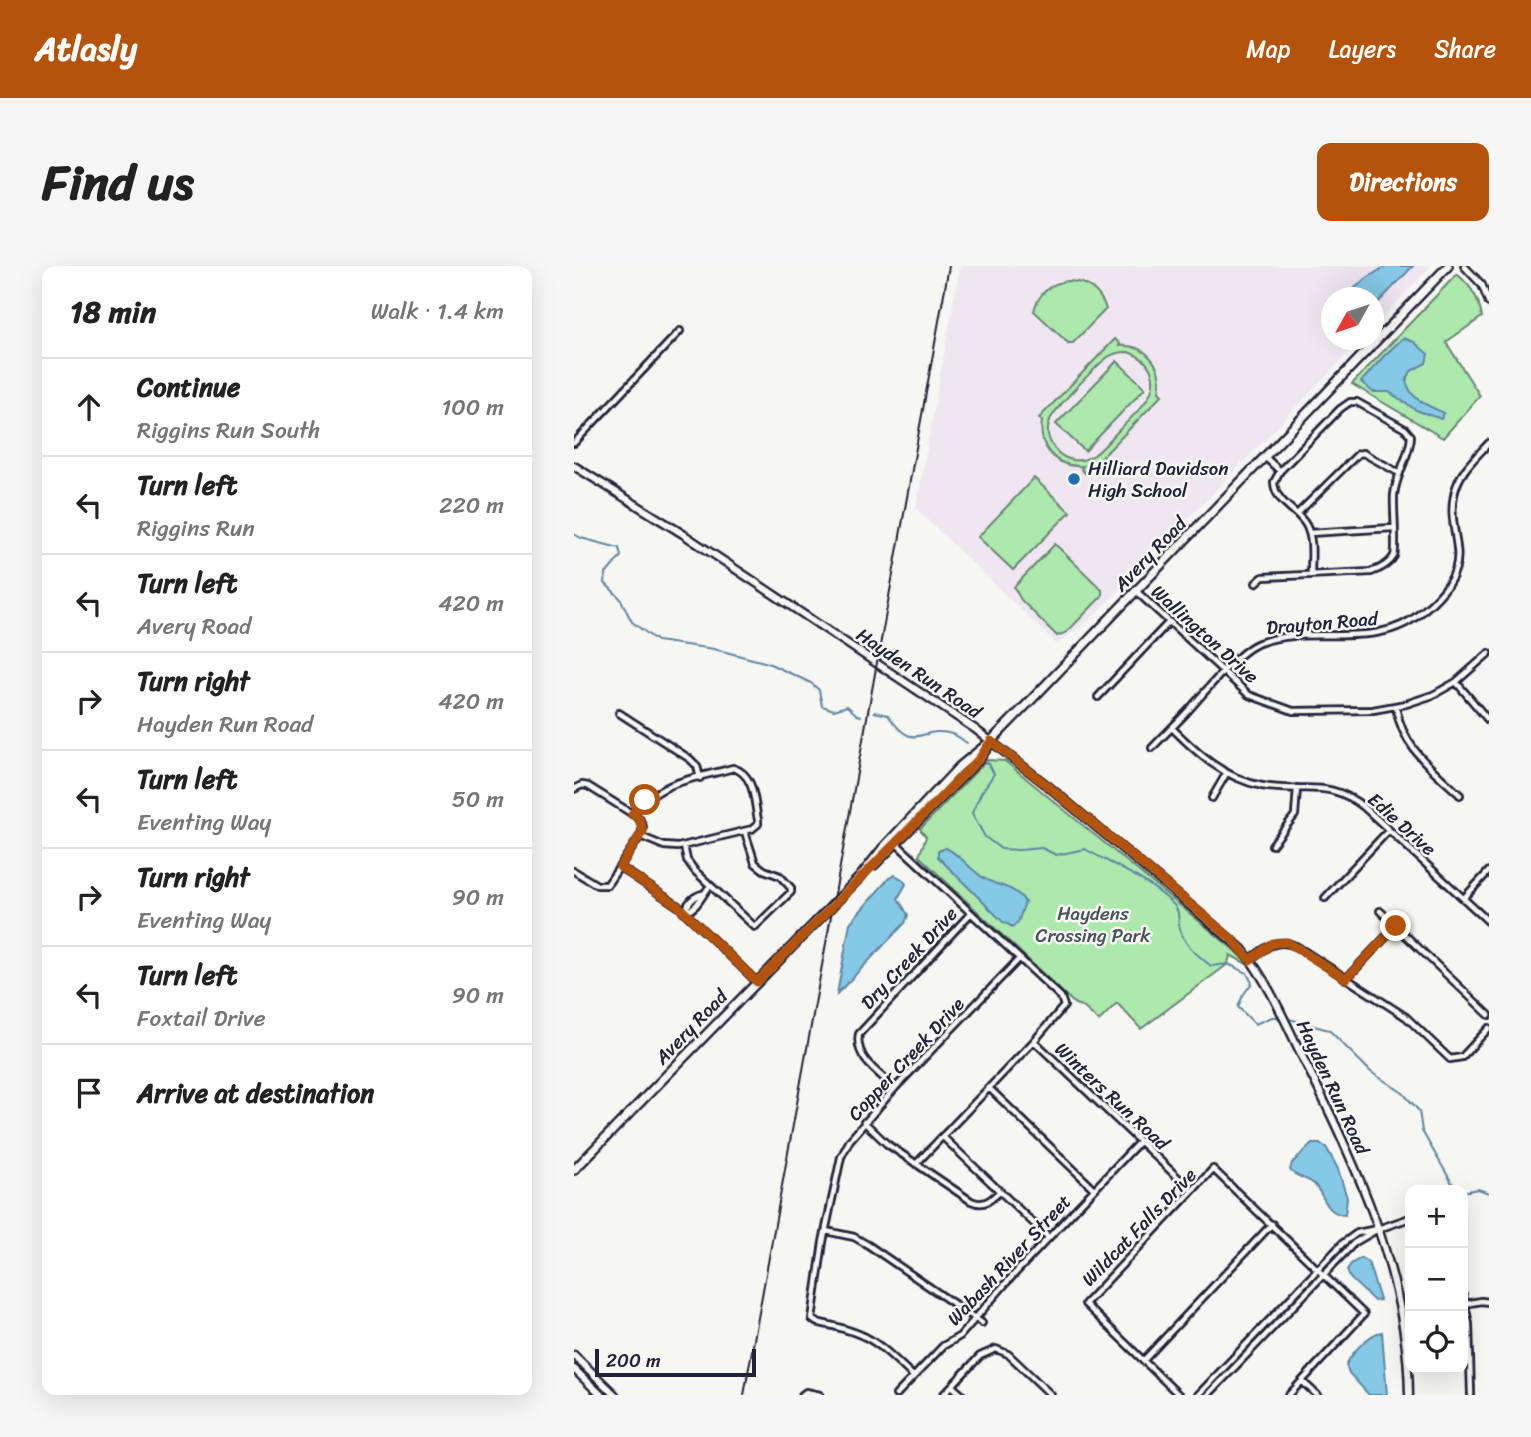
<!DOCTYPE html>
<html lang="en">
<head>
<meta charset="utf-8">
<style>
  body { margin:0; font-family:Sriracha,sans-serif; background:#f6f6f6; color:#222 }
  .controls { position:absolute; right:21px; bottom:21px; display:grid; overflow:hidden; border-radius:14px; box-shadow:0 7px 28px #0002 }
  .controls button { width:63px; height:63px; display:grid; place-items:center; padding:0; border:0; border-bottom:2px solid #e0e0e0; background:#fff; color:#222; font:35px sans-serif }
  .compass { position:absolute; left:747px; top:21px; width:63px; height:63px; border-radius:50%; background:#fff; box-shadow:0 7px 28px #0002; rotate:230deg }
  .scale { position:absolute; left:21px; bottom:18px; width:161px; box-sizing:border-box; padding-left:7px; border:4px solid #22223b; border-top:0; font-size:19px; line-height:24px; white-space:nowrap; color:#22223b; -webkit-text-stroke:5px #f6f6f2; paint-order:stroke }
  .stop { position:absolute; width:21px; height:21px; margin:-16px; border:5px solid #b45309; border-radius:50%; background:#fff }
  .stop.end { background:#b45309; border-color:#fff; box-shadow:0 2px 7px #0008 }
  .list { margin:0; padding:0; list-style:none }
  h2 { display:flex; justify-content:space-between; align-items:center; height:91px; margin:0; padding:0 28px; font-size:30px }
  h2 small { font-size:23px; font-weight:400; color:#767676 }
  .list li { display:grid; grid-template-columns:46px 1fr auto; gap:21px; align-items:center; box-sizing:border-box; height:98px; padding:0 28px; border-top:2px solid #e0e0e0 }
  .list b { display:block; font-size:26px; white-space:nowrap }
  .list p { margin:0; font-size:23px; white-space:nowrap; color:#767676 }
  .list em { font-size:23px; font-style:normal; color:#767676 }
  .icon { flex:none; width:38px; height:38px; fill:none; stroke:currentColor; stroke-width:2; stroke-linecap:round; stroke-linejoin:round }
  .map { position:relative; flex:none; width:915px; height:1129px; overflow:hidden; border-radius:14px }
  header { display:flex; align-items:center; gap:42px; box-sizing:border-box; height:98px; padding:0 35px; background:#b45309; color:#fff }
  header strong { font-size:33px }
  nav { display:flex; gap:38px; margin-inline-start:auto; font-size:24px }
  .intro { display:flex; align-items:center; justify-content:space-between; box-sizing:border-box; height:168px; padding:0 42px }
  h1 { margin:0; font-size:49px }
  .button { padding:18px 32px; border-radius:14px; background:#b45309; color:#fff; font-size:24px; font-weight:700 }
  main { display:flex; gap:42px; padding:0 42px }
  aside { flex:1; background:#fff; border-radius:14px; box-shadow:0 7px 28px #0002 }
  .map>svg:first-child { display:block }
  .built { fill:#efe6f1 }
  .green { fill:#ade8ad; stroke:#688574; stroke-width:2; fill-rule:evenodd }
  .water { fill:#86c9e7; stroke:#5e86a2; stroke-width:2 }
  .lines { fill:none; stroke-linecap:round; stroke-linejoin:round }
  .stream { stroke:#5e86a2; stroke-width:2 }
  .minor-casing { stroke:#22223b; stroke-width:10 }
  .tertiary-casing { stroke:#22223b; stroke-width:10 }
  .secondary-casing { stroke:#22223b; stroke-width:11 }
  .primary-casing { stroke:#22223b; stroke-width:12 }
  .minor { stroke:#f6f6f2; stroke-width:4.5 }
  .tertiary { stroke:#f6f6f2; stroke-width:5 }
  .secondary { stroke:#f6f6f2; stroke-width:6 }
  .primary { stroke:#f6f6f2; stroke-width:7 }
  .rail { stroke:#22223b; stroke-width:2 }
  .route { stroke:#b45309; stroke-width:9 }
  .poi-dot { fill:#1f6fb2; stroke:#f6f6f2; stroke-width:2.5 }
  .labels { text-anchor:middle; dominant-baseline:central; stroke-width:5; stroke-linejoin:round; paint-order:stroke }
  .poi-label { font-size:19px; fill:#22223b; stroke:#f6f6f2; text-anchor:start }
  .street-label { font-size:19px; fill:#22223b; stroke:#f6f6f2 }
  .park-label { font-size:19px; fill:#455458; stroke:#f6f6f2 }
</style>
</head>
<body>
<header>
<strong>Atlasly</strong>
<nav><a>Map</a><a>Layers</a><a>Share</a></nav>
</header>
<div class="intro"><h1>Find us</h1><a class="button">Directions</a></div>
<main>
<aside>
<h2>18 min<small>Walk · 1.4 km</small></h2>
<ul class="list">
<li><svg class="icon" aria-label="ahead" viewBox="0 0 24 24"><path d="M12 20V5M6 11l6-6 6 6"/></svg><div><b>Continue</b><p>Riggins Run South</p></div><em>100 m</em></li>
<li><svg class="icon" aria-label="left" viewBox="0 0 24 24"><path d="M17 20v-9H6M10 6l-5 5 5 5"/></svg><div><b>Turn left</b><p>Riggins Run</p></div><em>220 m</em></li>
<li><svg class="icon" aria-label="left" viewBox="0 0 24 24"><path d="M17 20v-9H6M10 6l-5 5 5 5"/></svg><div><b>Turn left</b><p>Avery Road</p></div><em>420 m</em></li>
<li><svg class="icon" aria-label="right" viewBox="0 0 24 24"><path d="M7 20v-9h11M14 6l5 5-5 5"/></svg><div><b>Turn right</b><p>Hayden Run Road</p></div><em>420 m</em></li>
<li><svg class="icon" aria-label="left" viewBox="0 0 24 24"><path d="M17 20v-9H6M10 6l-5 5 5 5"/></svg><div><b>Turn left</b><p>Eventing Way</p></div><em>50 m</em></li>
<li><svg class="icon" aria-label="right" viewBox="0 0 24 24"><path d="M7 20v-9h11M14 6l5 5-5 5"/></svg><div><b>Turn right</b><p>Eventing Way</p></div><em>90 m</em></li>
<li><svg class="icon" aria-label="left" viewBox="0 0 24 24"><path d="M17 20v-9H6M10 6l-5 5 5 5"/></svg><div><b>Turn left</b><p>Foxtail Drive</p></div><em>90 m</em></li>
<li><svg class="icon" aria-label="arrive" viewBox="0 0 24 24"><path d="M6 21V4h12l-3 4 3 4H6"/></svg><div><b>Arrive at destination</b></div></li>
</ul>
</aside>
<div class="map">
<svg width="915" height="1129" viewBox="0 0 915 1129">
  <rect width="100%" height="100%" fill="#f6f6f2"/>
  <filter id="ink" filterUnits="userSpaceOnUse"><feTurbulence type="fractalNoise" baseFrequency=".0143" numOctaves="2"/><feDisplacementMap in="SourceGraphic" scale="14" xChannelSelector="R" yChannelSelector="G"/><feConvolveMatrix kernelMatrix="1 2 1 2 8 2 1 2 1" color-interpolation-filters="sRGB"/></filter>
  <g filter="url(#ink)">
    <path class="built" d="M 386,0 L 857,0 L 800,60 L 800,32 L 758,32 L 758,74 L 787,74 L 519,351 L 483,378 L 342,243 Z"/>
    <path class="green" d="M 883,8 C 897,20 905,32 908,51 L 872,76 L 906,130 L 869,172 L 778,118 Z
      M 493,15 C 513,15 526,25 532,43 L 499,77 L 494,77 L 460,45 C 464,28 476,17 493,15 Z
      M 541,73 L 546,78 L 545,80 C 572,78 590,99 585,126 L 588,129 L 512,208 L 507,203 L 509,200 C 481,202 464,181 468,155 L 465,152 ZM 554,86 C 563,89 571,93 575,101 C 590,126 561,147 546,163 C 538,171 530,182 520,189 C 514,193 506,195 499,194 C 481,191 469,171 476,154 C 481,142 523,99 534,91 C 540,87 547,86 554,86 Z
      M 543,95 L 571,122 L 511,185 L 482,158 Z
      M 460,212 L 496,246 L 439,304 L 404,271 Z
      M 481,278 L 528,324 L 528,330 L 493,366 L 483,370 L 447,334 L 440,321 Z
      M 413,494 L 431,495 L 671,693 L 673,698 L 656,689 L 654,698 L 567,763 L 543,737 L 525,755 L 508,740 L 501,738 L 345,590 L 352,571 L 346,563 Z"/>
    <path class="water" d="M 812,0 L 839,0 L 800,41 L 800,32 L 770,31 L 793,12 Z
      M 829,72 L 840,76 L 854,88 L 852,97 L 837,105 L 832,115 C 838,135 853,139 870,147 L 867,153 L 842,144 L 815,126 L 799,126 L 787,116 L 809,91 Z
      M 372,582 C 386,589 395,602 408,611 C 422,621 441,619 451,636 L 444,656 L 439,661 L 429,656 L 364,591 L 364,585 Z
      M 321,609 L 328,613 L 332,618 L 324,632 L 334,649 L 331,657 L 263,728 L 276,657 L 315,612 Z
      M 738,878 L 746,878 L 752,881 L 764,903 L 773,932 L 771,949 C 752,948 751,930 740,918 C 732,911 722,912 716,904 L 718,897 Z
      M 787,992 L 794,996 L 806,1034 L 800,1035 L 776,1012 L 773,1004 L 777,998 Z
      M 808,1066 L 813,1129 L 795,1129 L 775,1107 L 772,1099 C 778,1087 794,1068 808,1066 Z"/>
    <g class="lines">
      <path class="stream" d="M 0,268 L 7,272 L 45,282 L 47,290 L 32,308 L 31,317 L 46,332 L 58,356 L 83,375 L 140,383 L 194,397 L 237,417 L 245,424 L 248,440 L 260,444 L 273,440 L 283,449 L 287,450
        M 300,446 L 314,449 C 342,490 346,458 378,468 C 383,469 388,474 393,477
        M 411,495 L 415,498 L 420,508 L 407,527 L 398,547 L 411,571 L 427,583 L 445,584 L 468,582 L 482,589 L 511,583 C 539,599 575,614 599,638 C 607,646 603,654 606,663 C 611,681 624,689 637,700 L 654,698 L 673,707 L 678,717 L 669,729 L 664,741 L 681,758 L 698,751 L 704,751
        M 715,753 L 755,764 L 797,806 L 829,827 L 845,845 L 848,865 L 882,924
        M 889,926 L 904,923 L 915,927"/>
      <g class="minor-casing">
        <path id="minor" d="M 0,177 L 106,65
          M 691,191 L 706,205
          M 723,248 L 784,188 L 789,187 L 825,207
          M 735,267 L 819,262
          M 682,317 L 689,311 L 797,306 C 806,303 815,299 820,290 C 823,282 819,242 820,229 C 822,208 836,190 837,170 L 831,163 L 783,136 L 776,136 L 766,143 L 706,205 L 700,216 C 701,237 723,243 732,259 C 740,273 737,293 737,309
          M 562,325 L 675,429 L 719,445 L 799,444 L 832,438 L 859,429 L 882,416 L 915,387
          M 882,416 L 915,455
          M 524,431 L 595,356
          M 822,441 C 828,481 857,502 886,529
          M 45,447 L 116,493 L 123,500 L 126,512
          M 598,462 C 624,488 650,512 688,520 C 730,528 753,511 791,542 L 915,656
          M 578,482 C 589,470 601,459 612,447 C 629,429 662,386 685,377 C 737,357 803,387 849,345 C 868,329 887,309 883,282 C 881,264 876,248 880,229 C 884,207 900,193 915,177
          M 0,523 L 8,519 L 14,520 L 65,552 L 69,561 L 67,569 L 33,619 L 23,619 L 0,605
          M 638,532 L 652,508
          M 58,548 C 89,513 117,514 159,502 C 181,508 180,536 184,554 L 184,558 L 178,563 L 104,581 L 90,580 L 66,570
          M 323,578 L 487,731 L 490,740 L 460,775 L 342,898
          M 698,579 L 721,549 L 723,522
          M 110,580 L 113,594 L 121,605 L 181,661 L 217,626 L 217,622 L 206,610 L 190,604 L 181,597 L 171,566
          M 46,601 L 104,640 L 183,716
          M 751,632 L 815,564
          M 890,632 L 915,605
          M 806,645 L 915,749
          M 111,647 C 125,641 127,630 136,620
          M 111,647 C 113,637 118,631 128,628
          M 676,694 C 691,681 703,672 722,680 L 832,751 L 876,793 L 888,791 L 915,762
          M 772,713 L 822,660
          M 460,775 L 618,925
          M 321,822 C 305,807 280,792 285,768 L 397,647
          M 415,822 L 520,923
          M 290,856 L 313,878 L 397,935 C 410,941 417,934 426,925
          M 369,871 L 474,971
          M 252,965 L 280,971 L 294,979 L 408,1057
          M 889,1029 L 895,1058 L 897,1129
          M 891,1038 L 907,1035 L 915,1036
          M 569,1095 L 698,958
          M 339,1110 C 301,1074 295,1067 242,1056 L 238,1053 L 249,976 L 267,891 L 276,874 L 321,822 L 445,693
          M 728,1115 L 743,1129
          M 378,1120 L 388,1129
          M 228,1129 L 232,1126 L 246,1129
          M 322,1129 L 369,1080 L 386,1070 L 432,1017 L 566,875
          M 369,1129 L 406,1090 L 422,1083 L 434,1088 L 477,1129
          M 605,1129 L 511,1038 L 639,903 L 790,1048 L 715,1129
          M 624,1129 L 769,977 L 783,967 L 803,963
          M 634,1129 L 780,977 L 804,963 L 836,952"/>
      </g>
      <g class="tertiary-casing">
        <path id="tertiary" d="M 890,0 L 908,19 L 915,37"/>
      </g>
      <g class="secondary-casing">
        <path id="secondary" d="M 0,200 L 109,268 L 401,463 L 474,520 L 668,683 C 694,715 710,753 728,790 C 781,895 834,1008 835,1129
          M 0,1089 L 41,1129
          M 0,1103 L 27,1129"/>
      </g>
      <g class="primary-casing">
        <path id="primary" d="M 300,599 L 405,493 L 415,479
          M 286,611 L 309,582 L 385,501 L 417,475 L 463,428 L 874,0
          M 0,904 L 288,609"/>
      </g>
      <use href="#minor" class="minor"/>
      <use href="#tertiary" class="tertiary"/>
      <use href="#secondary" class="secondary"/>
      <use href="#primary" class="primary"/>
      <path class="rail" d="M 170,1129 L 375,0"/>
    </g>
  </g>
  <g class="lines" filter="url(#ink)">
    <path class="route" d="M 71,534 L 58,548 L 65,552 L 69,565 L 46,601 L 104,640 L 183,716 L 405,493 L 417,475 L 474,520 L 658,673 L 676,694 L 699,677 L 713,676 L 772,713 L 822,660"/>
  </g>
  <circle class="poi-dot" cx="500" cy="213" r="7"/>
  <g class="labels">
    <g class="poi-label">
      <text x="514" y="202">Hilliard Davidson<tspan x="514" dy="22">High School</tspan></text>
    </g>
    <g class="street-label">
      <text transform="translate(576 288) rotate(-46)">Avery Road</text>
      <text transform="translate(748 357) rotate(-5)">Drayton Road</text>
      <text transform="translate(631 368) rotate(42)">Wallington Drive</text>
      <text transform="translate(345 407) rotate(34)">Hayden Run Road</text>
      <text transform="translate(828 558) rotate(42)">Edie Drive</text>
      <text transform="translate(335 692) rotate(-47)">Dry Creek Drive</text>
      <text transform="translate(117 761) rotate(-46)">Avery Road</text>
      <text transform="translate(332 793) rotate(-47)">Copper Creek Drive</text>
      <text transform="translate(759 821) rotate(65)">Hayden Run Road</text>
      <text transform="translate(538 830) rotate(43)">Winters Run Road</text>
      <text transform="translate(565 961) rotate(-46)">Wildcat Falls Drive</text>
      <text transform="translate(435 994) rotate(-47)">Wabash River Street</text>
    </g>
    <g class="park-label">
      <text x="519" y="647">Haydens<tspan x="519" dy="22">Crossing Park</tspan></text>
    </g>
  </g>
</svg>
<div class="controls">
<button>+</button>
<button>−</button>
<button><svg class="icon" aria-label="locate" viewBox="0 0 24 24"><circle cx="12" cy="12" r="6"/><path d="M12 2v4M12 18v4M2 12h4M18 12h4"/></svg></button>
</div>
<svg class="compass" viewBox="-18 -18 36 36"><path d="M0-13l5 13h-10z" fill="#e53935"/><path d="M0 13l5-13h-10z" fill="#767676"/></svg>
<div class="scale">200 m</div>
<div class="stop" style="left:71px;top:534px"></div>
<div class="stop end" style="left:822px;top:660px"></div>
</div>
</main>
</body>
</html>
